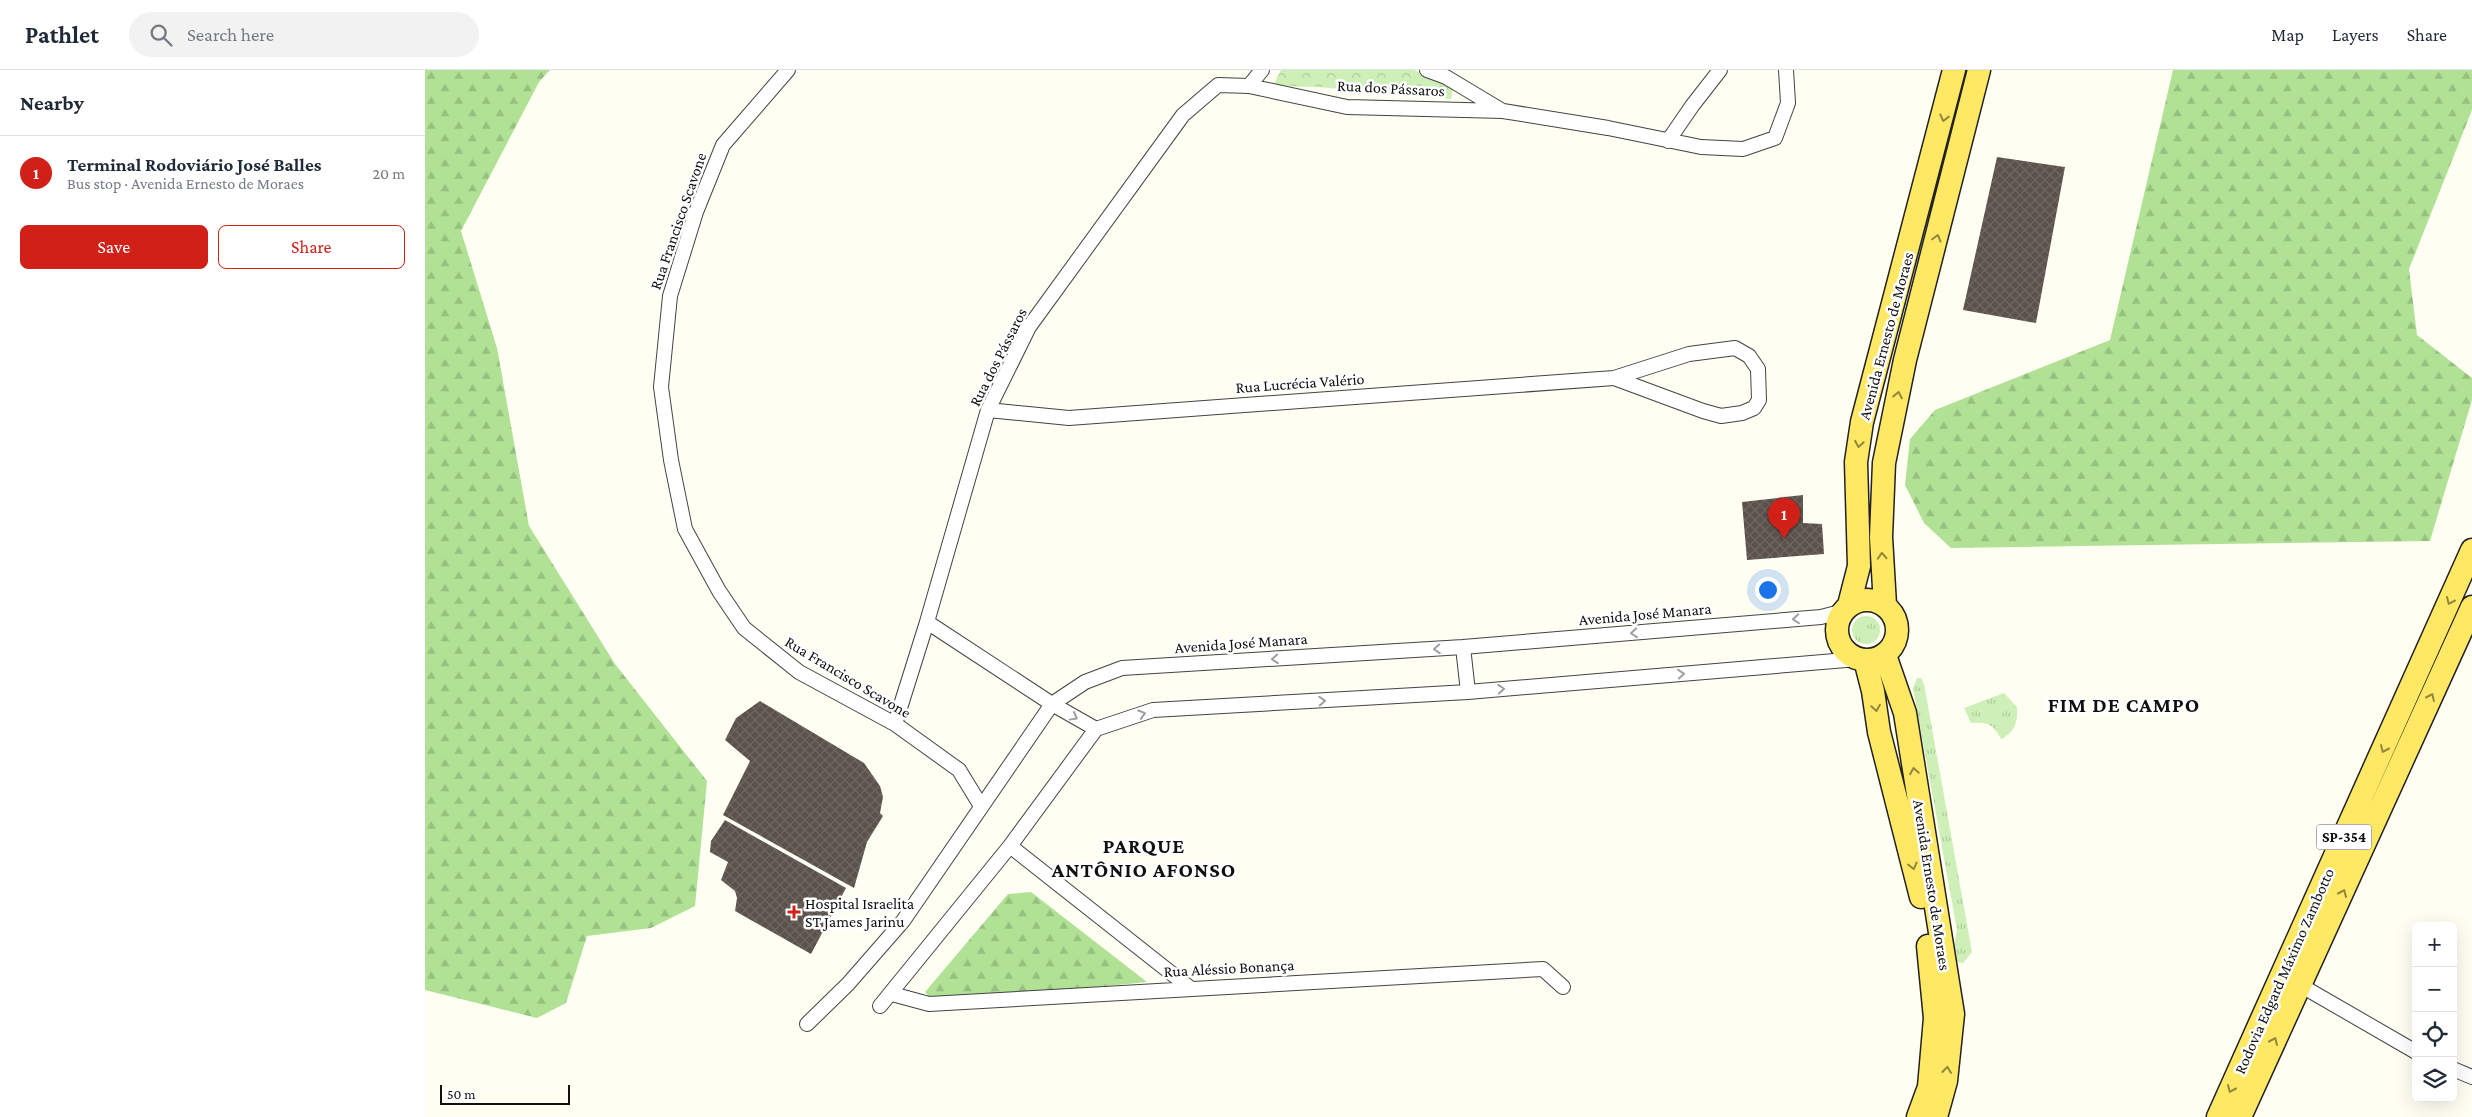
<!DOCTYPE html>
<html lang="en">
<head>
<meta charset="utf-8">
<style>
  body { margin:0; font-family:"Crimson Pro",serif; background:#f2f2f3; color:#1f2937 }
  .controls { position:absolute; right:15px; bottom:15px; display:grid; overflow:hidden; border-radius:8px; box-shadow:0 5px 20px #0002 }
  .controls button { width:45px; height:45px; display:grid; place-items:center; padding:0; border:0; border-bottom:1px solid #e0e1e3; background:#fff; color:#1f2937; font:25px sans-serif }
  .scale { position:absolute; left:15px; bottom:12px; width:130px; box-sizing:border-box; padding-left:5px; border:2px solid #101010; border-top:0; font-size:14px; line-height:18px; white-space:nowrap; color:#101010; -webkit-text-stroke:4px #fff; paint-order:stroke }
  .you { position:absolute; left:1342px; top:519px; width:18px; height:18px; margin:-12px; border:4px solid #fff; border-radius:50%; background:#1a73e8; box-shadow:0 0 0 8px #1a73e833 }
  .badge { display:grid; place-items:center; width:32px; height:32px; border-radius:50%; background:#d12017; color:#fff; font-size:16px; font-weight:700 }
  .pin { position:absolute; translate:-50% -41px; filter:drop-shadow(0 1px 2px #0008) }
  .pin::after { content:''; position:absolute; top:26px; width:18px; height:15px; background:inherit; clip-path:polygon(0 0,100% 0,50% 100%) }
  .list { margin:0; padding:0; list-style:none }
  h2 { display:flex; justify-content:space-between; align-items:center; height:65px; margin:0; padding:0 20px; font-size:21px }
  h2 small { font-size:16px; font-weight:400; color:#747a83 }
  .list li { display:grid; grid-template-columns:32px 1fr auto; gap:15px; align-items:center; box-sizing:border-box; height:75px; padding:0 20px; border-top:1px solid #e0e1e3 }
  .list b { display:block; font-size:19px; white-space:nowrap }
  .list p { margin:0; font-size:16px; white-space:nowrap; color:#747a83 }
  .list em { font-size:16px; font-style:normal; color:#747a83 }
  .actions { display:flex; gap:10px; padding:15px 20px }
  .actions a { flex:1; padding:11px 0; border:1px solid #d12017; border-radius:8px; text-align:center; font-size:18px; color:#d12017 }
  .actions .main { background:#d12017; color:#fff }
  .icon { flex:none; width:28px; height:28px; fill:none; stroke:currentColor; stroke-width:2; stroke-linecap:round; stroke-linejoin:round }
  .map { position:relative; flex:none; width:2047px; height:1047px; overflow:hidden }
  header { display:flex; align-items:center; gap:30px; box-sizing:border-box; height:70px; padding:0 25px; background:#fff; border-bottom:1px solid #e0e1e3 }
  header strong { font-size:24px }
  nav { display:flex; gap:28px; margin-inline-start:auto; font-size:18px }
  .search { width:350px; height:45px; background:#f2f2f3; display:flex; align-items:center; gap:12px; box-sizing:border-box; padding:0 18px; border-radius:28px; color:#747a83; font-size:19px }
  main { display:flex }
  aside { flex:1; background:#fff }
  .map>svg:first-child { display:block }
  .grass { fill:url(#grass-tufts) }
  .forest { fill:url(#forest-firs) }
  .park { fill:url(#park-crowns) }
  .building { fill:url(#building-cross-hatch) }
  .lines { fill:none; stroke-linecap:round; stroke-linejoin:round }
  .minor-casing { stroke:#434343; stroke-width:16 }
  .primary-casing { stroke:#212121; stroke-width:25 }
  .minor { stroke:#fff; stroke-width:14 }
  .primary { stroke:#ffe863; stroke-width:22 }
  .oneway { stroke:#93873e }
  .oneway2 { stroke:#9f9f9f }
  .poi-dot { fill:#d12017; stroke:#fff; stroke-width:2 }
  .labels { text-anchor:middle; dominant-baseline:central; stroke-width:5; stroke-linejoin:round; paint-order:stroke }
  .shield { fill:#fff; stroke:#585858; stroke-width:1 }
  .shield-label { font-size:15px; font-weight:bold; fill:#101010 }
  .street-label { font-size:16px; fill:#101010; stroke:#fff }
  .poi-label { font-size:16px; fill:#101010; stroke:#fff; text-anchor:start }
  .district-label { font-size:21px; font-weight:bold; letter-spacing:1px; fill:#101010; stroke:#fff }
</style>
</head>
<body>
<header>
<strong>Pathlet</strong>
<div class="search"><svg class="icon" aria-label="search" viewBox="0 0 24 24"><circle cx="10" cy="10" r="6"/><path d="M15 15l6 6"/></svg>Search here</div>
<nav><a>Map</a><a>Layers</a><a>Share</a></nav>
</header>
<main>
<aside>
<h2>Nearby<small></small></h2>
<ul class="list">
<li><span class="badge">1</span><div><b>Terminal Rodoviário José Balles</b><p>Bus stop · Avenida Ernesto de Moraes</p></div><em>20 m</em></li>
</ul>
<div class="actions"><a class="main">Save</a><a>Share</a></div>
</aside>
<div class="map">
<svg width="2047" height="1047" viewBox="0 0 2047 1047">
  <defs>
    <pattern id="grass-tufts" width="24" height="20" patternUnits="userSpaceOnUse" patternTransform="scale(1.25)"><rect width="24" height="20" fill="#ceefb7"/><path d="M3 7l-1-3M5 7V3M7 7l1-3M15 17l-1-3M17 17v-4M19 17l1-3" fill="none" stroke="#b0cc9c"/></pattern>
    <pattern id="forest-firs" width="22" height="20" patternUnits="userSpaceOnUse" patternTransform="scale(1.25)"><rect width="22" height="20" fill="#b0e194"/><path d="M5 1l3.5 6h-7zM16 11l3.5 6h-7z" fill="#96c07f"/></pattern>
    <pattern id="park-crowns" width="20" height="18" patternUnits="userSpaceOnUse" patternTransform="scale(1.25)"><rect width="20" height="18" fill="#ceefb7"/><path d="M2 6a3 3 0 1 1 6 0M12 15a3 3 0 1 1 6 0" fill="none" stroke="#b0cc9c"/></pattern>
    <pattern id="building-cross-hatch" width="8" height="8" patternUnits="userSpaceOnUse" patternTransform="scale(1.25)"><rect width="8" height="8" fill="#5a524b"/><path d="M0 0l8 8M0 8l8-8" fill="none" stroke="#6d6661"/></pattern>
  </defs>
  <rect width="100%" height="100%" fill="#fffef3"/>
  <path class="grass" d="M1427 560a14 14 0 1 1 28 0a14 14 0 1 1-28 0Z
    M 1492,608 L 1496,608 L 1499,614 L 1547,882 L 1538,893 L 1526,891 L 1532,860 L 1488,618 Z
    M 1579,623 L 1592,637 C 1593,652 1590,662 1576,669 C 1568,654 1563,652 1546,653 L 1539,638 Z"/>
  <path class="forest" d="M 0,0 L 125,0 L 114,12 L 36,161 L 72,278 L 104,456 L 190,594 L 282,711 L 270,836 L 226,858 L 162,866 L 141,933 L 112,948 L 0,920 Z
    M 1748,0 L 2047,0 L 2047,40 L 1984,199 L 1992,265 L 2047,308 L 2047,330 L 2005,471 L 1526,478 L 1499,453 L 1480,415 L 1485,369 L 1510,340 L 1685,270 Z
    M 606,822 L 722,912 L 510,933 L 500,922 L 583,824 Z"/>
  <path class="park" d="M 856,0 L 989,0 L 1028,17 L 1026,29 L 894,17 L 848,16 Z"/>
  <path class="building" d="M 1572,87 L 1640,97 L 1611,253 L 1538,240 Z
    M 1378,425 L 1378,453 L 1397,454 L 1399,484 L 1322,490 L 1317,432 Z
    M 335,631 L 439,693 L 455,716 L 458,727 L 455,743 L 458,746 L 442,772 L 429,818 L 298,745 L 325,691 L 300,670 L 311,648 Z
    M 300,750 L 421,818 L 386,884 L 310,841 L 312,828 L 310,821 L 296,810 L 303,792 L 285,782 L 286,771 Z"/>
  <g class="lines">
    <g class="minor-casing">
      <path id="minor" d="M 363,0 L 298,75 L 271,142 L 245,226 L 236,317 L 246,390 L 260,459 L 294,521 L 319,558 L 374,602 L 470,654 L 534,700 L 556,736
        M 1002,0 L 1021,7 L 1076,40
        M 824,16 L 837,0
        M 1243,71 L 1267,36 L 1295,0
        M 563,340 L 644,348 L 1189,308 L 1264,284 L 1310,278 L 1324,286 L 1333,299 L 1334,330 L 1329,338 L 1317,343 L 1296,346 L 1278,341 L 1189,308
        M 502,552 L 627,634 L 671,659
        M 1038,577 L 1043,622
        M 470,654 L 502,552 L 563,340 L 604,257 L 758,45 L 793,15 L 824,16 L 922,37 L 1078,41 L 1183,58 L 1276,77 L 1318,79 L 1350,68 L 1363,33 L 1361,0
        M 585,776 L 765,918
        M 1875,915 L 1991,982
        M 467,924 L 504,934 L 1118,899 L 1138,917
        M 455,936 L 585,776 L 671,659 L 728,640 L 1043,622 L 1433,589
        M 382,954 L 423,914 L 478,851 L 627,634 L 660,612 L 697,598 L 1038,577 L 1396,547 L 1419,541
        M 2028,999 L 2047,1007"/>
    </g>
    <g class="primary-casing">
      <path id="primary" d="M1412 560a30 30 0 1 1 60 0a30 30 0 1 1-60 0Z
        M 1424,535 L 1434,496 L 1431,392 L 1437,352 L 1529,0
        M 1460,535 L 1456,467 L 1459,393 L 1480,290 L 1554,0
        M 1460,585 L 1480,643 L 1528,944 L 1521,1011 L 1511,1047
        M 1440,590 L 1448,621 L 1454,662 L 1496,827
        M 1493,1047 L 1504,1017 L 1510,948 L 1503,876
        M 1793,1047 L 2047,480
        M 1815,1047 L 2047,537"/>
    </g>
    <use href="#minor" class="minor"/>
    <use href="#primary" class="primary"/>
  </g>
  <defs><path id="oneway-chevron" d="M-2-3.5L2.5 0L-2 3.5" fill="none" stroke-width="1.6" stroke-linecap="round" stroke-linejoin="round" transform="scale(1.25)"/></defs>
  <g class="oneway">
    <use href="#oneway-chevron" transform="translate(1519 48) rotate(104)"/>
    <use href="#oneway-chevron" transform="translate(1512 168) rotate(-75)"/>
    <use href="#oneway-chevron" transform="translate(1473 325) rotate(-79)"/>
    <use href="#oneway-chevron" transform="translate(1434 374) rotate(99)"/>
    <use href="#oneway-chevron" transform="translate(1457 486) rotate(-93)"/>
    <use href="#oneway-chevron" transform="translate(2025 531) rotate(114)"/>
    <use href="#oneway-chevron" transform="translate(2006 627) rotate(-66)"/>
    <use href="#oneway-chevron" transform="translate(1451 638) rotate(81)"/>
    <use href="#oneway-chevron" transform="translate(1959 679) rotate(114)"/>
    <use href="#oneway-chevron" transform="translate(1489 701) rotate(-99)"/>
    <use href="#oneway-chevron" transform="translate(1488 796) rotate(76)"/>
    <use href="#oneway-chevron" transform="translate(1918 823) rotate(-66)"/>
    <use href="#oneway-chevron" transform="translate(1849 971) rotate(-66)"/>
    <use href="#oneway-chevron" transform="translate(1522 1000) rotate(-84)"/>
    <use href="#oneway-chevron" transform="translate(1806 1019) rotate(114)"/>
  </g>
  <g class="oneway2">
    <use href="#oneway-chevron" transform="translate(1371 549) rotate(175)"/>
    <use href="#oneway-chevron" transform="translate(1209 563) rotate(175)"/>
    <use href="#oneway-chevron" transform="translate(1012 579) rotate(176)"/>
    <use href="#oneway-chevron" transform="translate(850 589) rotate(176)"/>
    <use href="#oneway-chevron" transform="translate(1256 604) rotate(-5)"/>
    <use href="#oneway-chevron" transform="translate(1076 619) rotate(-5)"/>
    <use href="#oneway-chevron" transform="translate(897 631) rotate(-3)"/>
    <use href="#oneway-chevron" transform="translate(717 644) rotate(-17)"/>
    <use href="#oneway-chevron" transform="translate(649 647) rotate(29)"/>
  </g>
  <path class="poi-dot" d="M366.5 834.5h5v5h5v5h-5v5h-5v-5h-5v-5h5z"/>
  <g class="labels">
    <rect class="shield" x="1891.5" y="754.5" width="55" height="25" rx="4"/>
    <g class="shield-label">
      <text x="1919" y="767">SP-354</text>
    </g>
    <g class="street-label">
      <text transform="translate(966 18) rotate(3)">Rua dos Pássaros</text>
      <text transform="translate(253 151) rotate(-71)">Rua Francisco Scavone</text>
      <text transform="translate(1461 266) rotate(-75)">Avenida Ernesto de Moraes</text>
      <text transform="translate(573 287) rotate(-63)">Rua dos Pássaros</text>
      <text transform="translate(875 313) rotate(-4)">Rua Lucrécia Valério</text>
      <text transform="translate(1220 544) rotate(-5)">Avenida José Manara</text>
      <text transform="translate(816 573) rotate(-4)">Avenida José Manara</text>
      <text transform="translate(423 607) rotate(31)">Rua Francisco Scavone</text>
      <text transform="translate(1507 815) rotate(81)">Avenida Ernesto de Moraes</text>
      <text transform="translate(804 898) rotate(-3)">Rua Aléssio Bonança</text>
      <text transform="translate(1859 901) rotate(-66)">Rodovia Edgard Máximo Zambotto</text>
    </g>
    <g class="poi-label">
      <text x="380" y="833">Hospital Israelita<tspan x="380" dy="18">ST James Jarinu</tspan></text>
    </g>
    <g class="district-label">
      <text x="1699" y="635">FIM DE CAMPO</text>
      <text x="719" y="776">PARQUE<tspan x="719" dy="24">ANTÔNIO AFONSO</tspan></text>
    </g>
  </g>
</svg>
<div class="controls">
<button>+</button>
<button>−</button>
<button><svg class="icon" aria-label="locate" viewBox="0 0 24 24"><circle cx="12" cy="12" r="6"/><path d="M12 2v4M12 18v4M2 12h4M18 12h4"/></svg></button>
<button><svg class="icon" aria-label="layers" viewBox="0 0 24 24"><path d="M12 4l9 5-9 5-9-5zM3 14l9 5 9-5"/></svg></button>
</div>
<div class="scale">50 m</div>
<div class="you"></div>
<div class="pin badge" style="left:1359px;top:469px">1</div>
</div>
</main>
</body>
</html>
